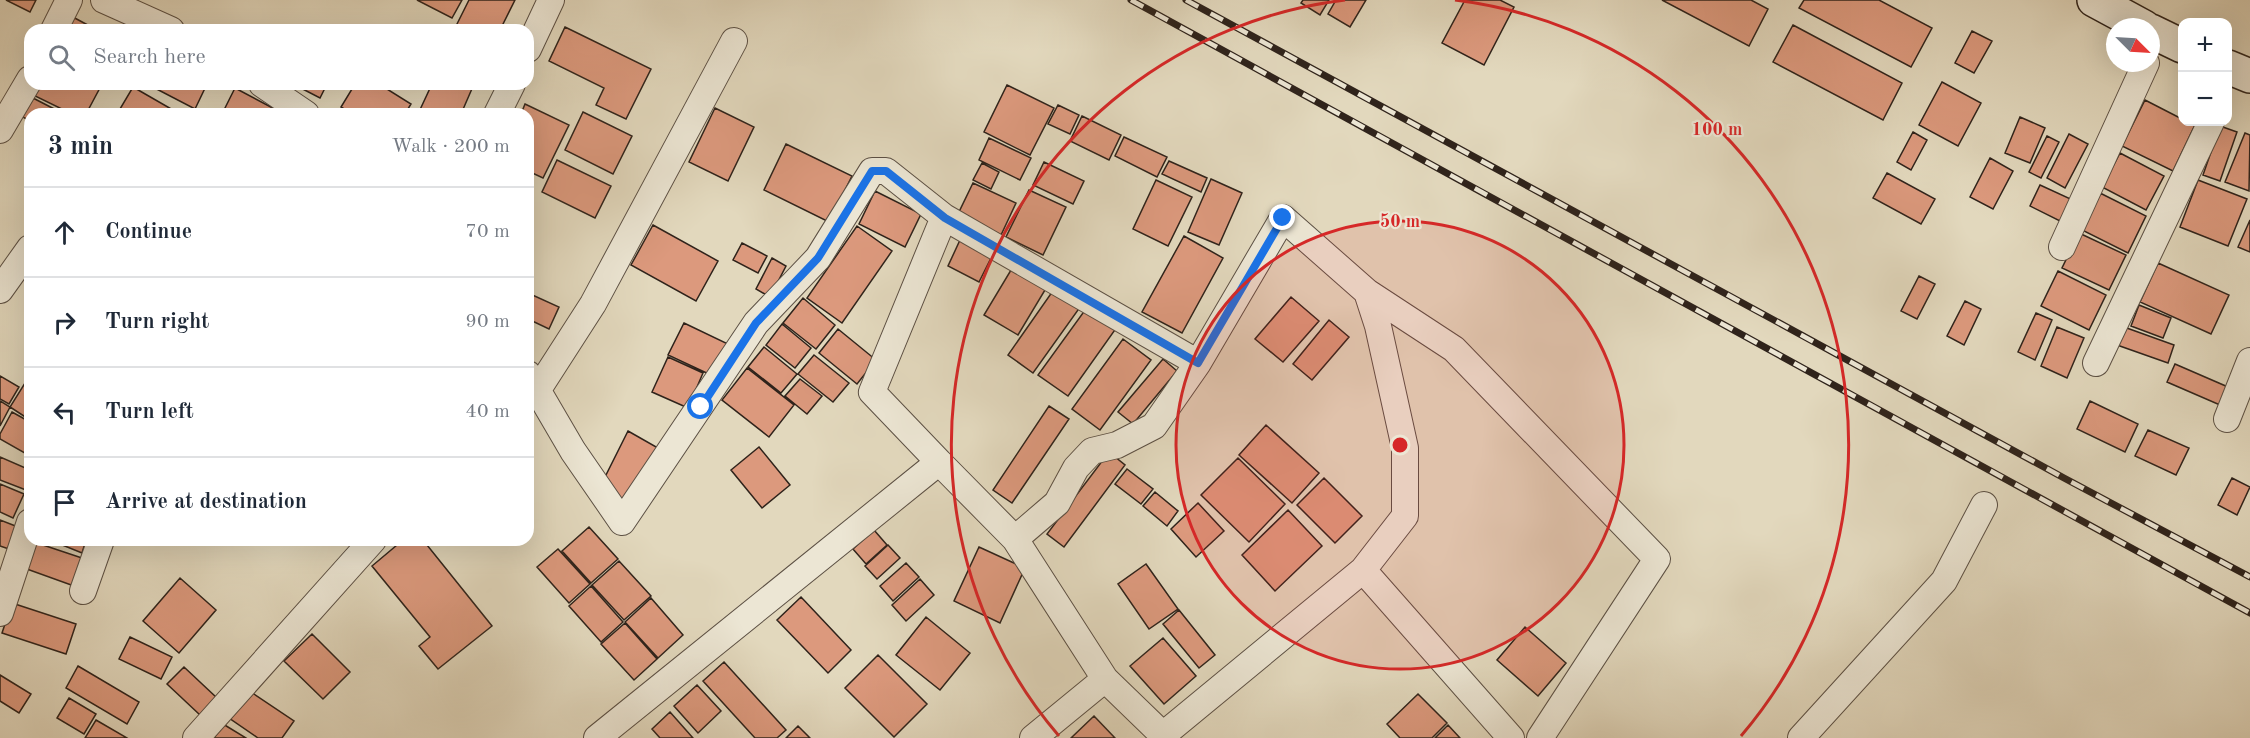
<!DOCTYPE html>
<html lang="en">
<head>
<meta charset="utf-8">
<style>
  body { margin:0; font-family:"Old Standard TT",serif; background:#f6f6f7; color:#1f2937 }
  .controls { position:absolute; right:18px; top:18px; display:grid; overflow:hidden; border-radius:12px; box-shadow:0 6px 24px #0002 }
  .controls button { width:54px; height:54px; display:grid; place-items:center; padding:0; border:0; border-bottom:2px solid #e0e1e3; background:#fff; color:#1f2937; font:30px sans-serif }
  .compass { position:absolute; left:2106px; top:18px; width:54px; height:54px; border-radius:50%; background:#fff; box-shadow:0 6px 24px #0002; rotate:114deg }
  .stop { position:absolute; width:18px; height:18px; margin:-14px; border:4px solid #1a73e8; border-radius:50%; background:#fff }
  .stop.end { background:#1a73e8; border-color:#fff; box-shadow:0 2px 6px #0008 }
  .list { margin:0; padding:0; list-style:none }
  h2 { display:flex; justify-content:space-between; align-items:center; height:78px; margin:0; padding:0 24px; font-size:26px }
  h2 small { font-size:20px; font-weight:400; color:#747a83 }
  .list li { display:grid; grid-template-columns:39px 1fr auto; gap:18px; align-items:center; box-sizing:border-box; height:90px; padding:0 24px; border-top:2px solid #e0e1e3 }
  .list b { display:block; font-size:22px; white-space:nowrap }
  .list em { font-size:20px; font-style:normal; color:#747a83 }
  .icon { flex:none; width:33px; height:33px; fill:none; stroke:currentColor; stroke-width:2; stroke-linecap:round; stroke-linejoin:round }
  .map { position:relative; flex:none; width:2250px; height:738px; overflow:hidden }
  .search { position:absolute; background:#fff; box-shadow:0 6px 24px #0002; left:24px; top:24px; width:510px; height:66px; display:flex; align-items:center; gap:15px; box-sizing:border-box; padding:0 21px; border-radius:18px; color:#747a83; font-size:22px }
  .panel { position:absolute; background:#fff; box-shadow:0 6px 24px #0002; left:24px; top:108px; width:510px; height:438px; border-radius:18px }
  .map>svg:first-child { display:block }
  .building { fill:#dc997d; stroke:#2f231b; stroke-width:1.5 }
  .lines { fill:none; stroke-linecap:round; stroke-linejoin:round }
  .street-casing { stroke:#5c5044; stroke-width:28 }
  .secondary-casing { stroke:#2f231b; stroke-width:36 }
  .street { stroke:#ece6d4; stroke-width:26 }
  .secondary { stroke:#ece6d4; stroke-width:33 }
  .rail-casing { stroke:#2f231b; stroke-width:7 }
  .rail { stroke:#ece6d4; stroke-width:4.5; stroke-dasharray:14; stroke-linecap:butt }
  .route { stroke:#1a73e8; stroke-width:8 }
  .ring { fill:none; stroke:#d62828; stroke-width:3 }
  .centre { fill:#d62828; stroke:#ece6d4; stroke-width:3 }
  .ring-label { font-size:18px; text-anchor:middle; font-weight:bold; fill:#d62828; stroke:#ece6d4; stroke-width:4.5; stroke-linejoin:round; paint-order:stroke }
</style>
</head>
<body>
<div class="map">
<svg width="2250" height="738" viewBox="0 0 2250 738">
  <rect width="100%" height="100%" fill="#e2d8bd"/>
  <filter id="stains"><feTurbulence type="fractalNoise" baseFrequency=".00333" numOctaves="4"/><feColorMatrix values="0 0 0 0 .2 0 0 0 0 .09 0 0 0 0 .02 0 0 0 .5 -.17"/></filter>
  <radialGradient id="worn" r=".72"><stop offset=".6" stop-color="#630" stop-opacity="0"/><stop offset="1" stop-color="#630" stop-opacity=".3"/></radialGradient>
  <path class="building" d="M 6,0 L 36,0 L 30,12 Z
    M 417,0 L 462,0 L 452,18 Z
    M 469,0 L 515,0 L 500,30 L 454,30 Z
    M 1303,0 L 1329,0 L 1320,15 L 1301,3 Z
    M 1336,0 L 1366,0 L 1350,27 L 1328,14 Z
    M 1465,0 L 1500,0 L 1514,7 L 1484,65 L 1442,43 Z
    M 1662,0 L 1751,0 L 1768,9 L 1749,46 Z
    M 1804,0 L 1879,0 L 1932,28 L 1911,67 L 1799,8 Z
    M 71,16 L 97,30 L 64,30 Z
    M 1793,25 L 1902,83 L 1883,120 L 1773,62 Z
    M 565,27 L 651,69 L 626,119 L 596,105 L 604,88 L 549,61 Z
    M 1972,31 L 1992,41 L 1974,73 L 1955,63 Z
    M 1942,82 L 1981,103 L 1958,146 L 1919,125 Z
    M 36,84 L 102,84 L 86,114 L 72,114 L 31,94 Z
    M 147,84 L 207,84 L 195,109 Z
    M 293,84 L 327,84 L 320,98 Z
    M 355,84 L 379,84 L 411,104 L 405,114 L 352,114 L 341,107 Z
    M 432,84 L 474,84 L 461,114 L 418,114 Z
    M 1007,85 L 1054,108 L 1030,155 L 984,132 Z
    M 133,87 L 180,114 L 117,114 Z
    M 235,88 L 284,114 L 222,114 Z
    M 31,97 L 64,114 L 30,114 L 30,121 L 21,116 Z
    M 2145,100 L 2182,119 L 2182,122 L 2195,125 L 2173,171 L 2122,146 Z
    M 525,104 L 569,125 L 543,178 L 528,171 L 528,114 L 521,114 Z
    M 1058,105 L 1079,115 L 1070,134 L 1048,124 Z
    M 715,108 L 754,127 L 728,181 L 689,162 Z
    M 583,112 L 632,136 L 613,174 L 565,150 Z
    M 1082,116 L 1121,135 L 1109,160 L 1070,141 Z
    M 2020,117 L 2045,128 L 2030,163 L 2005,153 Z
    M 2220,126 L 2237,132 L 2220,181 L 2203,175 Z
    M 1913,132 L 1927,140 L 1911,170 L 1897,162 Z
    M 2245,133 L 2250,135 L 2249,191 L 2225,182 Z
    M 2069,134 L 2088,144 L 2065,188 L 2047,178 Z
    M 2047,136 L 2059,142 L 2041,178 L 2029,172 Z
    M 1124,137 L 1167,157 L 1157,177 L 1115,156 Z
    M 989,138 L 1031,158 L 1020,180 L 979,160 Z
    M 786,144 L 852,176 L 829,222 L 764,190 Z
    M 2120,153 L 2164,176 L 2146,210 L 2102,187 Z
    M 1990,158 L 2013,171 L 1993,209 L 1970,197 Z
    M 557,160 L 611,186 L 595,218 L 542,192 Z
    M 1169,161 L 1207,178 L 1201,192 L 1162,174 Z
    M 1044,162 L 1084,181 L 1073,204 L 1033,185 Z
    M 982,163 L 999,172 L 991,189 L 973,180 Z
    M 1887,173 L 1935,199 L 1921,224 L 1873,198 Z
    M 1211,179 L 1242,193 L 1219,245 L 1188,232 Z
    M 1156,180 L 1192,197 L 1168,246 L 1133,229 Z
    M 2198,180 L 2247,199 L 2228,246 L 2180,227 Z
    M 973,183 L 1016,203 L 1001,235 L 958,214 Z
    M 2040,185 L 2075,201 L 2064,223 L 2030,206 Z
    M 1029,190 L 1066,207 L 1043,255 L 1006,237 Z
    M 875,191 L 921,214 L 905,247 L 859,224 Z
    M 2100,193 L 2146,216 L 2128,253 L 2082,230 Z
    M 2250,220 L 2250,252 L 2238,247 Z
    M 653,225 L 718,261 L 696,301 L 631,265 Z
    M 857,226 L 892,251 L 842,323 L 807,298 Z
    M 2079,233 L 2126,255 L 2109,290 L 2062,268 Z
    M 1184,236 L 1223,258 L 1182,333 L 1142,312 Z
    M 960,240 L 992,256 L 979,282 L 948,266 Z
    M 742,243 L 767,256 L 758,273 L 733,260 Z
    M 772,258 L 786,266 L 770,297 L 756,289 Z
    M 2158,263 L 2229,295 L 2211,334 L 2140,302 Z
    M 1014,265 L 1048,285 L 1018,335 L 984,315 Z
    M 2058,271 L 2106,295 L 2089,330 L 2041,306 Z
    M 1919,276 L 1935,284 L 1917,319 L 1901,311 Z
    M 1057,285 L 1083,303 L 1033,373 L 1008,355 Z
    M 528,293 L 559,307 L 549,329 L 528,319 Z
    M 1291,297 L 1319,321 L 1283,362 L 1255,339 Z
    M 803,298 L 835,325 L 816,349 L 783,323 Z
    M 1965,301 L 1981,309 L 1964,345 L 1947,336 Z
    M 2139,305 L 2171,318 L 2163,338 L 2131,326 Z
    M 1088,306 L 1117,327 L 1068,396 L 1038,375 Z
    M 2036,313 L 2052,320 L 2035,360 L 2018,352 Z
    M 1329,320 L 1349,337 L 1312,380 L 1293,364 Z
    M 684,323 L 728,344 L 713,376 L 668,355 Z
    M 782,324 L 811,348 L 795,368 L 766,345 Z
    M 2057,327 L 2084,338 L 2067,378 L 2041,366 Z
    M 2124,327 L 2174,345 L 2168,363 L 2117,345 Z
    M 838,329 L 876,360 L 857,384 L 819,353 Z
    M 1123,339 L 1151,360 L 1100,430 L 1072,409 Z
    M 764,347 L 797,374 L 781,393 L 748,367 Z
    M 814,355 L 849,383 L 833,402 L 798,374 Z
    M 668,357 L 703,373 L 688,408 L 652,392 Z
    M 1163,359 L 1177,371 L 1133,424 L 1118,412 Z
    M 2175,364 L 2228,387 L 2220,405 L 2167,382 Z
    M 747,368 L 794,405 L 769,437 L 722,400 Z
    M 30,375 L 30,420 L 10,407 Z
    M 0,376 L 19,387 L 9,404 L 0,399 Z
    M 800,379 L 822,396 L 807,414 L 785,396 Z
    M 0,401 L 10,407 L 0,426 Z
    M 2090,401 L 2138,424 L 2125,452 L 2077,429 Z
    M 1049,406 L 1069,419 L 1012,503 L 993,490 Z
    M 12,412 L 30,422 L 30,456 L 0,439 L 0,434 Z
    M 1266,425 L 1319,473 L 1292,503 L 1239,455 Z
    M 2148,430 L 2189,448 L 2176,475 L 2135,456 Z
    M 628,431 L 658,448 L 622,510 L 603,481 Z
    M 759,447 L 790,485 L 762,508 L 731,470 Z
    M 1109,452 L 1125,465 L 1064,547 L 1047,534 Z
    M 0,457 L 30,470 L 30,480 L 26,490 L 0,480 Z
    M 1238,458 L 1285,504 L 1249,542 L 1201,495 Z
    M 1127,469 L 1153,489 L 1141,504 L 1115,484 Z
    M 1324,478 L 1362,516 L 1335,543 L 1297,505 Z
    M 2232,478 L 2250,487 L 2237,515 L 2218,505 Z
    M 0,484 L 24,494 L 13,518 L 0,512 Z
    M 1155,492 L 1178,511 L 1167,526 L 1143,506 Z
    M 1198,503 L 1224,531 L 1196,557 L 1171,529 Z
    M 1288,510 L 1322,546 L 1275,591 L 1242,555 Z
    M 0,520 L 18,527 L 9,549 L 0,546 Z
    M 589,527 L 618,559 L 591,583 L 562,551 Z
    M 874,530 L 887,545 L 866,564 L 853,549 Z
    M 50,540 L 86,540 L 82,553 Z
    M 403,540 L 423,540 L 492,626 L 438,669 L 419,646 L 430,637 L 372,566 Z
    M 31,541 L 82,558 L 74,586 L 24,568 Z
    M 888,545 L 900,558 L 877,579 L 865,566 Z
    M 979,547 L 1025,568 L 1000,623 L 954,601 Z
    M 558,549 L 590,584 L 569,603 L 537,567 Z
    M 619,561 L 651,596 L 624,620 L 592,585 Z
    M 906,563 L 919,577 L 893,601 L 880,586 Z
    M 1146,564 L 1178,609 L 1149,629 L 1118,584 Z
    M 180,578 L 216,610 L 179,653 L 143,621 Z
    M 920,579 L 934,595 L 906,621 L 892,605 Z
    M 591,586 L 623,622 L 601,642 L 569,606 Z
    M 801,597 L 851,650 L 828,673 L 777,620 Z
    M 651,598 L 683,635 L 658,658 L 625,622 Z
    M 12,603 L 76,624 L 66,654 L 2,633 Z
    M 1179,610 L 1215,655 L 1199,668 L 1163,624 Z
    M 926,617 L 970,653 L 940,690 L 896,655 Z
    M 625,623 L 657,659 L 634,680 L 601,644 Z
    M 1525,627 L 1566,663 L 1538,696 L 1497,660 Z
    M 312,634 L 350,672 L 323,699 L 284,661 Z
    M 130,637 L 172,657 L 161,679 L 119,659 Z
    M 1163,638 L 1196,676 L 1164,704 L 1130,666 Z
    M 878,655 L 927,704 L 894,737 L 845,688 Z
    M 724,662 L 786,730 L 777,738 L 755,738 L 703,681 Z
    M 78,666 L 139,702 L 127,724 L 66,688 Z
    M 184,667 L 217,698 L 200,715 L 167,684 Z
    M 0,675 L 31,694 L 19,713 L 0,701 Z
    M 697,685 L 721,711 L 698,733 L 674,706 Z
    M 248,690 L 294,721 L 282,738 L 258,738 L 229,718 Z
    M 1418,694 L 1447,723 L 1432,738 L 1400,738 L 1387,724 Z
    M 69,698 L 96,714 L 84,734 L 57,718 Z
    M 670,712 L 693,738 L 660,738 L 652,729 Z
    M 1094,716 L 1115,738 L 1071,738 Z
    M 96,720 L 127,738 L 85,738 Z
    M 223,724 L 246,738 L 214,738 Z
    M 1448,725 L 1460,738 L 1435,738 Z
    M 798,726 L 810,738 L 786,738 Z"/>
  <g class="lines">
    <g class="street-casing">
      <path id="street" d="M 104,0 L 171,30
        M 54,30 L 69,0
        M 528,49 L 551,0
        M 262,84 L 306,114
        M 497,114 L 512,84
        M 0,130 L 30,79
        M 944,217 L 1198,363 L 1283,218 L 1367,292 L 1454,349 L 1657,559 L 1540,738
        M 2062,247 L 2146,63
        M 0,290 L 30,248
        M 2096,363 L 2211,122
        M 528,374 L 573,451 L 622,522 L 756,323 L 818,258 L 872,171 L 886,171 L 944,217 L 872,392 L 939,462 L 597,738
        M 528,396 L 537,391 L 593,304 L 734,41
        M 2227,419 L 2250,361
        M 939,462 L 1015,539 L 1105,679 L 1033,738
        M 1015,539 L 1057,503 L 1076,468 L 1092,451 L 1117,445 L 1154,426 L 1198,363
        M 1363,570 L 1511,738
        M 83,591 L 101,540
        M 0,613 L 30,522
        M 1105,679 L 1166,738
        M 1163,735 L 1363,570 L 1405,516 L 1405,448 L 1378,326 L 1367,292
        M 196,738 L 373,540
        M 1801,738 L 1944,581 L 1984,505"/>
    </g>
    <g class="secondary-casing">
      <path id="secondary" d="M 2094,0 L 2144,27
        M 2151,31 L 2182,46
        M 2228,67 L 2250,76"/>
    </g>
    <use href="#street" class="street"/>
    <use href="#secondary" class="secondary"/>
    <g class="rail-casing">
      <path id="rail" d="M 1131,0 L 2250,613
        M 1186,0 L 2064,478 L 2250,577"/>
    </g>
    <use href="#rail" class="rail"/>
  </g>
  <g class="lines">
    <path class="route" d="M 701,407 L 756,323 L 818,258 L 872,171 L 886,171 L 945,218 L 1198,363 L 1283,218"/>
  </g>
  <circle cx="1400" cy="445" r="224" fill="#d62828" fill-opacity=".12"/>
  <g class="ring">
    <circle cx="1400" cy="445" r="224"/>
    <path d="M1059 736A448 448 0 0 1 1345 0M1455 0A448 448 0 0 1 1741 736"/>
  </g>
  <circle cx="1400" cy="445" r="9" class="centre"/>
  <g class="ring-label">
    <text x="1717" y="135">100 m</text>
    <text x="1400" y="227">50 m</text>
  </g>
  <rect width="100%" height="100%" filter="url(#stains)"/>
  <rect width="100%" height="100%" fill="url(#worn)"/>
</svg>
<div class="controls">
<button>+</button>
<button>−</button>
</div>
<svg class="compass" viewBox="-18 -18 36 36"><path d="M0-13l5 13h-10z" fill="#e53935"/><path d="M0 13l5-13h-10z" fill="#747a83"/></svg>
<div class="stop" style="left:701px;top:407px"></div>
<div class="stop end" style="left:1283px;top:218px"></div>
<div class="search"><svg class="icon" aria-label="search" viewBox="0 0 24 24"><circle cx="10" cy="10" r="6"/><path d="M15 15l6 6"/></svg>Search here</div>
<section class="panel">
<h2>3 min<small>Walk · 200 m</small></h2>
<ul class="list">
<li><svg class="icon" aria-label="ahead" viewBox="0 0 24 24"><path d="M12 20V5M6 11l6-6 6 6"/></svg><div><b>Continue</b></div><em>70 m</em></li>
<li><svg class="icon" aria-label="right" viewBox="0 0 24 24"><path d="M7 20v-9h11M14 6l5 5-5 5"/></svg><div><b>Turn right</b></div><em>90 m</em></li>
<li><svg class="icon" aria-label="left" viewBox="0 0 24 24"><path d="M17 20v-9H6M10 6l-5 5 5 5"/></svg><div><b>Turn left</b></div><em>40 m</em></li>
<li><svg class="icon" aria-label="arrive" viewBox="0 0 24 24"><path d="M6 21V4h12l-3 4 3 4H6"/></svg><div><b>Arrive at destination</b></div></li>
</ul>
</section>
</div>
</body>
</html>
